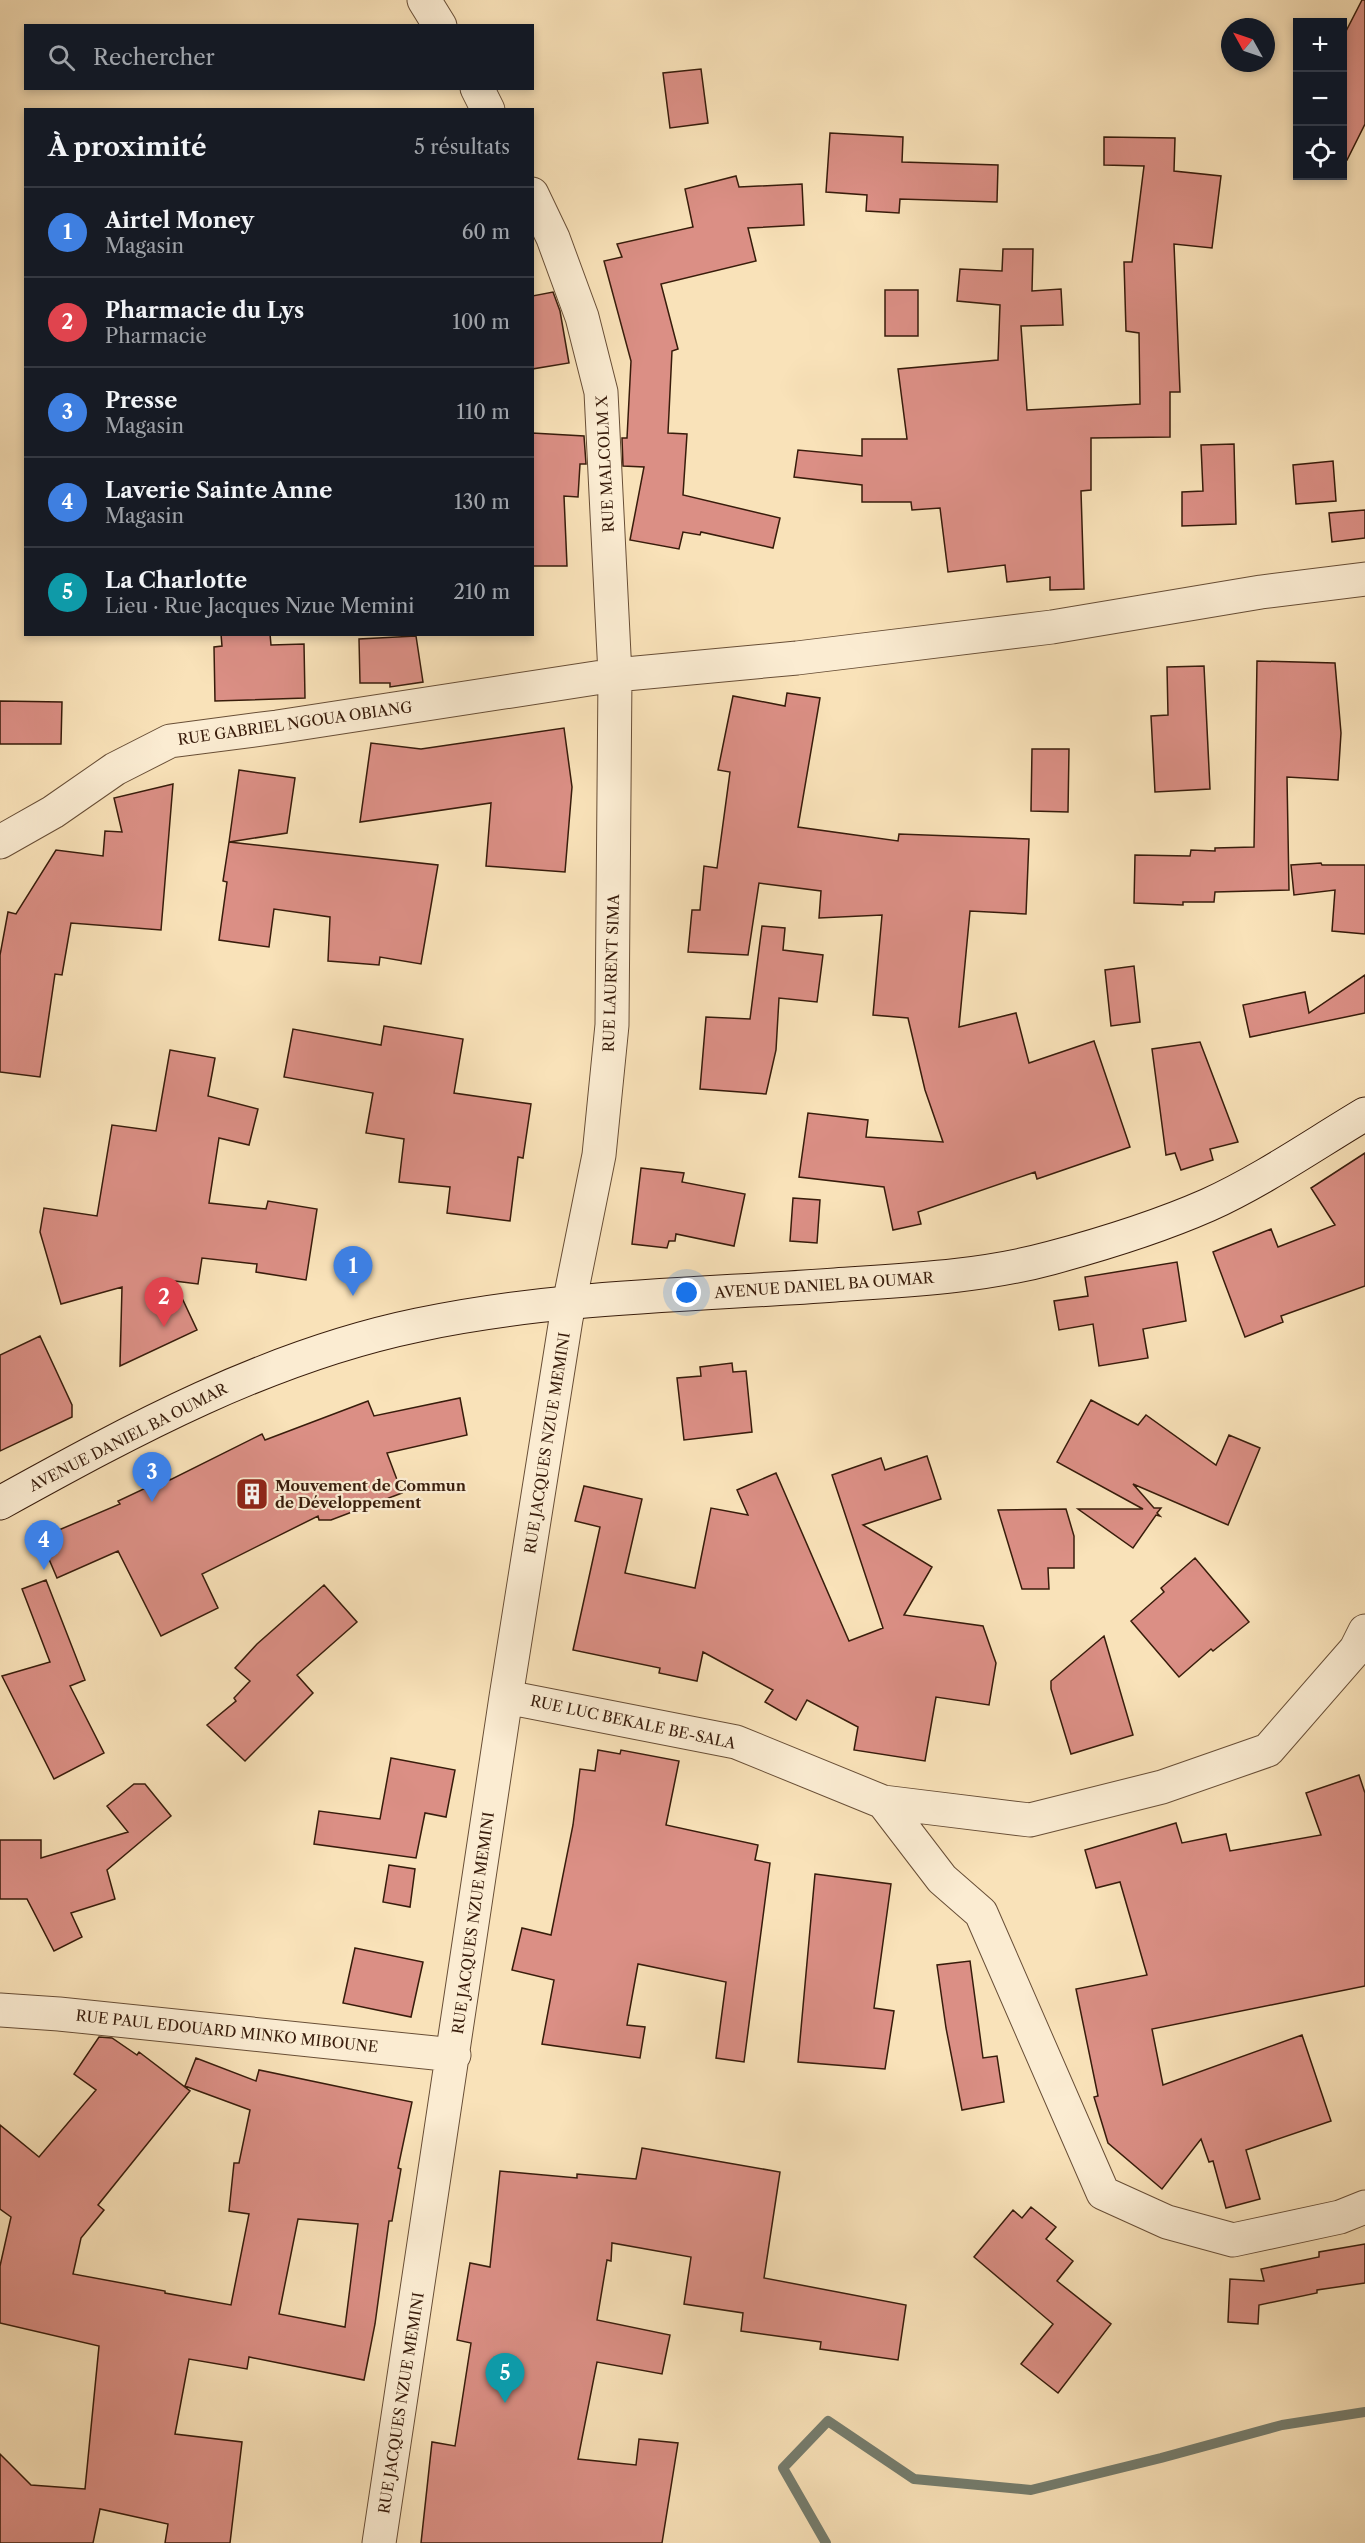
<!DOCTYPE html>
<html lang="fr">
<head>
<meta charset="utf-8">
<style>
  body { margin:0; font-family:"Libre Caslon Text",serif; background:#20242c; color:#f1f3f6 }
  .controls { position:absolute; right:18px; top:18px; display:grid; overflow:hidden; border-radius:0px; box-shadow:0 3px 9px #0003 }
  .controls button { width:54px; height:54px; display:grid; place-items:center; padding:0; border:0; border-bottom:2px solid #363941; background:#171b24; color:#f1f3f6; font:30px sans-serif }
  .compass { position:absolute; left:1221px; top:18px; width:54px; height:54px; border-radius:50%; background:#171b24; box-shadow:0 3px 9px #0003; rotate:310deg }
  .you { position:absolute; left:687px; top:1293px; width:21px; height:21px; margin:-15px; border:4px solid #fff; border-radius:50%; background:#1a73e8; box-shadow:0 0 0 9px #1a73e833 }
  .badge { display:grid; place-items:center; width:39px; height:39px; border-radius:50%; background:#c59692; color:#fff; font-size:20px; font-weight:700 }
  .pin { position:absolute; translate:-50% -50px; filter:drop-shadow(0 2px 3px #0008) }
  .pin::after { content:''; position:absolute; top:32px; width:21px; height:18px; background:inherit; clip-path:polygon(0 0,100% 0,50% 100%) }
  .list { margin:0; padding:0; list-style:none }
  h2 { display:flex; justify-content:space-between; align-items:center; height:78px; margin:0; padding:0 24px; font-size:26px }
  h2 small { font-size:20px; font-weight:400; color:#9ea1a6 }
  .list li { display:grid; grid-template-columns:39px 1fr auto; gap:18px; align-items:center; box-sizing:border-box; height:90px; padding:0 24px; border-top:2px solid #363941 }
  .list b { display:block; font-size:22px; white-space:nowrap }
  .list p { margin:0; font-size:20px; white-space:nowrap; color:#9ea1a6 }
  .list em { font-size:20px; font-style:normal; color:#9ea1a6 }
  .icon { flex:none; width:33px; height:33px; fill:none; stroke:currentColor; stroke-width:2; stroke-linecap:round; stroke-linejoin:round }
  .map { position:relative; flex:none; width:1365px; height:2543px; overflow:hidden }
  .search { position:absolute; background:#171b24; box-shadow:0 3px 9px #0003; left:24px; top:24px; width:510px; height:66px; display:flex; align-items:center; gap:15px; box-sizing:border-box; padding:0 21px; border-radius:0px; color:#9ea1a6; font-size:22px }
  .panel { position:absolute; background:#171b24; box-shadow:0 3px 9px #0003; left:24px; top:108px; width:510px; height:528px; border-radius:0px }
  .map>svg:first-child { display:block }
  .lines { fill:none; stroke-linecap:round; stroke-linejoin:round }
  .stream { stroke:#757d6e; stroke-width:10 }
  .building { fill:#db8f85; stroke:#381c0b; stroke-width:1.5; fill-rule:evenodd }
  .street-casing { stroke:#684e36; stroke-width:35 }
  .secondary-casing { stroke:#381c0b; stroke-width:35 }
  .street { stroke:#fbecd2; stroke-width:33 }
  .secondary { stroke:#fbecd2; stroke-width:33 }
  .labels { text-anchor:middle; dominant-baseline:central; stroke-width:4.5; stroke-linejoin:round; paint-order:stroke }
  .street-label { font-size:15px; fill:#381c0b; stroke:#fbecd2 }
  .poi-label { font-size:15px; font-weight:bold; fill:#381c0b; stroke:#fbecd2; text-anchor:start }
</style>
</head>
<body>
<div class="map">
<svg width="1365" height="2543" viewBox="0 0 1365 2543">
  <rect width="100%" height="100%" fill="#f9e2b9"/>
  <filter id="stains"><feTurbulence type="fractalNoise" baseFrequency=".00333" numOctaves="4"/><feColorMatrix values="0 0 0 0 .2 0 0 0 0 .09 0 0 0 0 .02 0 0 0 .5 -.17"/></filter>
  <radialGradient id="worn" r=".72"><stop offset=".6" stop-color="#630" stop-opacity="0"/><stop offset="1" stop-color="#630" stop-opacity=".3"/></radialGradient>
  <g class="lines">
    <path class="stream" d="M 826,2543 L 783,2468 L 828,2421 L 914,2479 L 1031,2490 L 1161,2458 L 1282,2425 L 1365,2412"/>
  </g>
  <path class="building" d="M 1362,0 L 1365,0 L 1365,124 L 1347,160 L 1342,158 L 1342,39 Z
    M 701,69 L 708,123 L 670,128 L 663,73 Z
    M 830,133 L 903,137 L 902,162 L 998,165 L 997,202 L 900,199 L 899,213 L 866,211 L 867,195 L 826,192 Z
    M 1104,137 L 1175,138 L 1174,171 L 1221,176 L 1212,248 L 1174,244 L 1180,392 L 1170,392 L 1170,437 L 1091,438 L 1091,490 L 1081,491 L 1084,589 L 1050,590 L 1050,577 L 1007,582 L 1005,565 L 948,572 L 940,508 L 912,510 L 911,502 L 862,502 L 862,485 L 794,477 L 798,450 L 862,456 L 862,439 L 907,439 L 898,369 L 998,360 L 1000,305 L 957,301 L 960,269 L 1002,271 L 1003,249 L 1033,249 L 1032,291 L 1061,289 L 1063,325 L 1021,326 L 1027,410 L 1140,404 L 1139,333 L 1126,331 L 1124,262 L 1132,262 L 1144,166 L 1104,165 Z
    M 736,176 L 739,187 L 802,184 L 804,225 L 748,228 L 756,261 L 661,284 L 678,349 L 672,351 L 668,433 L 687,434 L 683,495 L 780,518 L 773,548 L 701,532 L 700,535 L 683,532 L 679,549 L 630,540 L 644,467 L 623,466 L 622,438 L 627,438 L 631,361 L 604,261 L 622,257 L 617,244 L 693,227 L 685,189 Z
    M 885,290 L 918,290 L 918,336 L 885,336 Z
    M 553,292 L 560,311 L 569,363 L 532,369 L 532,296 Z
    M 532,433 L 584,436 L 586,464 L 580,464 L 578,497 L 564,496 L 567,566 L 532,566 Z
    M 1234,444 L 1236,524 L 1182,526 L 1182,492 L 1203,491 L 1201,445 Z
    M 1333,461 L 1336,501 L 1296,504 L 1293,465 Z
    M 1365,510 L 1365,538 L 1332,542 L 1329,513 Z
    M 221,634 L 270,634 L 271,645 L 304,644 L 305,698 L 215,701 L 214,647 L 222,646 Z
    M 416,636 L 423,682 L 390,687 L 390,683 L 360,683 L 359,639 Z
    M 1257,661 L 1335,663 L 1341,733 L 1338,780 L 1287,777 L 1289,890 L 1215,892 L 1214,902 L 1183,902 L 1183,905 L 1134,903 L 1135,855 L 1190,856 L 1191,850 L 1215,851 L 1215,848 L 1254,847 Z
    M 1204,666 L 1210,789 L 1155,792 L 1151,716 L 1168,715 L 1167,667 Z
    M 787,693 L 820,698 L 798,827 L 898,841 L 899,834 L 1029,839 L 1026,914 L 970,911 L 959,1027 L 1016,1013 L 1029,1063 L 1094,1041 L 1130,1147 L 1037,1179 L 1035,1172 L 918,1212 L 921,1224 L 893,1230 L 884,1187 L 799,1177 L 808,1113 L 868,1120 L 866,1137 L 943,1142 L 925,1090 L 908,1018 L 873,1015 L 882,915 L 819,918 L 821,891 L 759,883 L 748,955 L 688,952 L 692,910 L 700,910 L 704,866 L 717,868 L 730,772 L 718,770 L 733,696 L 785,706 Z
    M 0,701 L 62,702 L 61,744 L 0,744 Z
    M 564,728 L 572,787 L 565,872 L 486,866 L 491,803 L 360,822 L 371,743 L 421,749 Z
    M 1032,749 L 1069,749 L 1068,812 L 1031,811 Z
    M 239,770 L 295,778 L 287,833 L 229,842 Z
    M 173,784 L 161,930 L 71,923 L 62,975 L 55,974 L 40,1077 L 0,1072 L 0,955 L 8,912 L 16,914 L 56,850 L 103,856 L 105,831 L 122,832 L 114,798 Z
    M 229,842 L 438,865 L 421,964 L 380,957 L 379,965 L 328,961 L 330,917 L 274,909 L 269,947 L 219,940 L 227,882 L 223,881 Z
    M 1321,863 L 1322,865 L 1365,865 L 1365,934 L 1332,931 L 1335,890 L 1294,895 L 1291,865 Z
    M 762,926 L 785,928 L 783,950 L 823,955 L 817,1002 L 779,998 L 776,1050 L 766,1094 L 700,1089 L 706,1017 L 750,1019 Z
    M 1134,966 L 1140,1022 L 1111,1026 L 1105,970 Z
    M 1365,975 L 1365,1013 L 1250,1037 L 1243,1005 L 1305,992 L 1309,1013 Z
    M 384,1026 L 463,1039 L 454,1093 L 531,1104 L 523,1158 L 518,1157 L 510,1221 L 447,1213 L 450,1187 L 399,1182 L 404,1139 L 366,1133 L 373,1093 L 284,1077 L 293,1029 L 381,1045 Z
    M 1200,1042 L 1238,1142 L 1210,1149 L 1213,1160 L 1181,1170 L 1175,1153 L 1166,1155 L 1152,1049 Z
    M 170,1050 L 215,1058 L 208,1096 L 258,1109 L 249,1145 L 219,1138 L 209,1203 L 266,1209 L 268,1201 L 317,1209 L 306,1280 L 256,1272 L 257,1264 L 202,1258 L 198,1284 L 174,1281 L 197,1330 L 120,1366 L 122,1287 L 61,1304 L 40,1232 L 44,1208 L 97,1216 L 112,1125 L 156,1131 Z
    M 1365,1153 L 1365,1286 L 1281,1316 L 1283,1322 L 1245,1337 L 1213,1252 L 1271,1229 L 1278,1247 L 1335,1225 L 1311,1188 Z
    M 641,1168 L 684,1173 L 682,1182 L 745,1194 L 734,1246 L 676,1234 L 675,1241 L 669,1241 L 667,1248 L 632,1244 Z
    M 793,1198 L 820,1200 L 817,1243 L 790,1241 Z
    M 1177,1262 L 1186,1321 L 1143,1329 L 1148,1358 L 1099,1366 L 1093,1324 L 1059,1330 L 1054,1301 L 1088,1296 L 1085,1277 Z
    M 40,1336 L 72,1405 L 72,1417 L 0,1451 L 0,1355 Z
    M 732,1363 L 733,1372 L 746,1371 L 752,1432 L 684,1440 L 677,1378 L 701,1376 L 700,1367 Z
    M 460,1398 L 467,1435 L 387,1453 L 402,1493 L 331,1520 L 319,1520 L 318,1516 L 202,1574 L 218,1608 L 161,1636 L 118,1551 L 57,1578 L 40,1538 L 120,1504 L 118,1501 L 169,1477 L 170,1480 L 262,1434 L 265,1440 L 368,1401 L 374,1416 Z
    M 1091,1400 L 1138,1425 L 1146,1415 L 1216,1465 L 1229,1435 L 1260,1448 L 1228,1525 L 1133,1484 L 1154,1508 L 1161,1508 L 1157,1513 L 1160,1516 L 1156,1515 L 1133,1548 L 1078,1509 L 1143,1509 L 1057,1462 Z
    M 927,1456 L 941,1499 L 863,1525 L 932,1567 L 904,1615 L 983,1626 L 996,1663 L 989,1705 L 936,1697 L 925,1761 L 854,1750 L 858,1727 L 807,1700 L 796,1720 L 765,1702 L 773,1690 L 703,1652 L 697,1681 L 659,1673 L 660,1668 L 573,1650 L 600,1527 L 575,1521 L 584,1486 L 642,1499 L 625,1573 L 695,1588 L 711,1508 L 748,1515 L 737,1490 L 776,1473 L 849,1641 L 883,1628 L 832,1475 L 881,1458 L 885,1470 Z
    M 1066,1509 L 1074,1536 L 1074,1568 L 1048,1568 L 1049,1589 L 1022,1589 L 998,1510 Z
    M 1195,1558 L 1249,1622 L 1213,1651 L 1211,1649 L 1179,1677 L 1131,1621 L 1164,1592 L 1161,1588 Z
    M 46,1580 L 85,1680 L 70,1686 L 104,1753 L 54,1779 L 2,1676 L 50,1662 L 22,1589 Z
    M 324,1585 L 357,1622 L 297,1675 L 313,1693 L 245,1761 L 207,1725 L 236,1701 L 234,1698 L 250,1681 L 235,1668 L 257,1644 Z
    M 1104,1636 L 1133,1735 L 1071,1754 L 1051,1689 L 1051,1681 Z
    M 598,1750 L 620,1754 L 621,1750 L 679,1761 L 666,1825 L 758,1845 L 755,1860 L 770,1863 L 744,2062 L 716,2058 L 726,1982 L 638,1964 L 627,2025 L 645,2027 L 640,2058 L 542,2044 L 554,1980 L 512,1970 L 522,1928 L 551,1935 L 573,1825 L 580,1769 L 595,1771 Z
    M 391,1758 L 455,1770 L 446,1817 L 425,1813 L 416,1858 L 314,1844 L 319,1811 L 380,1819 Z
    M 1359,1775 L 1365,1793 L 1365,1986 L 1152,2029 L 1163,2085 L 1302,2035 L 1331,2121 L 1246,2150 L 1260,2199 L 1226,2208 L 1213,2161 L 1209,2162 L 1201,2139 L 1162,2189 L 1108,2143 L 1094,2097 L 1098,2096 L 1076,1989 L 1147,1975 L 1120,1882 L 1096,1888 L 1085,1850 L 1176,1823 L 1182,1843 L 1226,1834 L 1230,1851 L 1321,1835 L 1306,1793 Z
    M 134,1784 L 145,1784 L 171,1816 L 107,1870 L 115,1899 L 71,1913 L 82,1937 L 54,1951 L 27,1899 L 0,1899 L 0,1840 L 41,1840 L 41,1858 L 128,1832 L 107,1806 Z
    M 389,1865 L 415,1869 L 410,1907 L 383,1902 Z
    M 815,1874 L 891,1884 L 874,2008 L 894,2011 L 885,2069 L 798,2062 Z
    M 355,1948 L 423,1962 L 411,2017 L 343,2003 Z
    M 970,1961 L 983,2058 L 997,2056 L 1004,2102 L 962,2110 L 946,2028 L 937,1965 Z
    M 99,2037 L 112,2038 L 137,2055 L 139,2052 L 190,2091 L 98,2205 L 104,2210 L 81,2238 L 73,2274 L 165,2291 L 165,2293 L 231,2305 L 249,2214 L 229,2211 L 234,2163 L 239,2163 L 250,2110 L 185,2086 L 196,2058 L 256,2081 L 259,2070 L 412,2102 L 398,2168 L 401,2169 L 392,2221 L 389,2221 L 375,2324 L 364,2380 L 249,2357 L 247,2369 L 189,2359 L 175,2434 L 242,2442 L 230,2543 L 165,2543 L 168,2524 L 100,2509 L 93,2543 L 0,2543 L 0,2454 L 31,2485 L 85,2489 L 99,2346 L 0,2323 L 0,2266 L 11,2217 L 0,2209 L 0,2125 L 39,2157 L 96,2090 L 74,2074 ZM 298,2219 L 358,2224 L 345,2327 L 279,2314 Z
    M 642,2148 L 780,2172 L 764,2278 L 906,2305 L 898,2360 L 820,2349 L 821,2342 L 741,2331 L 743,2313 L 684,2304 L 691,2257 L 612,2243 L 611,2261 L 607,2260 L 597,2320 L 670,2335 L 662,2374 L 597,2362 L 578,2459 L 636,2465 L 639,2439 L 678,2443 L 662,2543 L 421,2543 L 432,2442 L 455,2446 L 471,2343 L 457,2340 L 470,2263 L 490,2267 L 500,2171 L 577,2178 L 577,2174 L 636,2179 Z
    M 1031,2207 L 1056,2227 L 1046,2239 L 1073,2261 L 1057,2281 L 1111,2324 L 1058,2393 L 1021,2364 L 1053,2324 L 974,2257 L 1013,2210 L 1022,2218 Z
    M 1365,2244 L 1365,2283 L 1317,2290 L 1317,2293 L 1259,2305 L 1258,2324 L 1228,2322 L 1230,2279 L 1264,2281 L 1261,2269 L 1319,2257 L 1319,2252 Z"/>
  <g class="lines">
    <g class="street-casing">
      <path id="street" d="M 424,0 L 440,26
        M 477,88 L 488,110
        M 0,842 L 53,812 L 115,769 L 170,741 L 277,727 L 615,675 L 797,658 L 1052,627 L 1261,592 L 1365,579
        M 506,1697 L 736,1742 L 883,1802 L 1030,1820 L 1162,1787 L 1268,1750 L 1356,1649 L 1365,1631
        M 883,1802 L 942,1879 L 981,1913 L 1103,2193 L 1167,2222 L 1233,2240 L 1340,2217 L 1365,2207
        M 0,2010 L 59,2014 L 454,2055
        M 379,2543 L 506,1697 L 566,1319 L 599,1155 L 612,1025 L 615,675 L 601,392 L 582,317 L 553,238 L 532,194"/>
    </g>
    <g class="secondary-casing">
      <path id="secondary" d="M 0,1503 C 132,1430 268,1356 418,1325 C 554,1296 697,1295 835,1285 C 907,1280 981,1277 1051,1258 C 1103,1244 1158,1227 1208,1205 C 1263,1180 1313,1145 1365,1114"/>
    </g>
    <use href="#street" class="street"/>
    <use href="#secondary" class="secondary"/>
  </g>
  <defs>
    <g id="building-square" transform="scale(1.725)"><rect x="-9" y="-9" width="18" height="18" rx="4" fill="#8f2418" stroke="#fbecd2"/><path d="M-4-6H4V6H1V3H-1V6H-4ZM-2.5-4.3h1.7v1.8h-1.7ZM.8-4.3h1.7v1.8H.8ZM-2.5-1h1.7V.8h-1.7ZM.8-1h1.7V.8H.8Z" fill="#fff"/></g>
  </defs>
  <g fill-rule="evenodd">
    <use href="#building-square" x="252" y="1494"/>
  </g>
  <g class="labels">
    <g class="street-label">
      <text transform="translate(605 464) rotate(-93)">RUE MALCOLM X</text>
      <text transform="translate(295 723) rotate(-8)">RUE GABRIEL NGOUA OBIANG</text>
      <text transform="translate(611 973) rotate(-88)">RUE LAURENT SIMA</text>
      <text transform="translate(824 1285) rotate(-4)">AVENUE DANIEL BA OUMAR</text>
      <text transform="translate(128 1437) rotate(-27)">AVENUE DANIEL BA OUMAR</text>
      <text transform="translate(547 1443) rotate(-81)">RUE JACQUES NZUE MEMINI</text>
      <text transform="translate(633 1722) rotate(12)">RUE LUC BEKALE BE-SALA</text>
      <text transform="translate(473 1923) rotate(-82)">RUE JACQUES NZUE MEMINI</text>
      <text transform="translate(227 2031) rotate(6)">RUE PAUL EDOUARD MINKO MIBOUNE</text>
      <text transform="translate(401 2403) rotate(-81)">RUE JACQUES NZUE MEMINI</text>
    </g>
    <g class="poi-label">
      <text x="275" y="1485">Mouvement de Commun<tspan x="275" dy="17">de Développement</tspan></text>
    </g>
  </g>
  <rect width="100%" height="100%" filter="url(#stains)"/>
  <rect width="100%" height="100%" fill="url(#worn)"/>
</svg>
<div class="controls">
<button>+</button>
<button>−</button>
<button><svg class="icon" aria-label="locate" viewBox="0 0 24 24"><circle cx="12" cy="12" r="6"/><path d="M12 2v4M12 18v4M2 12h4M18 12h4"/></svg></button>
</div>
<svg class="compass" viewBox="-18 -18 36 36"><path d="M0-13l5 13h-10z" fill="#e53935"/><path d="M0 13l5-13h-10z" fill="#9ea1a6"/></svg>
<div class="you"></div>
<div class="pin badge" style="left:353px;top:1296px;background:#3f7fe0">1</div>
<div class="pin badge" style="left:164px;top:1327px;background:#e0444e">2</div>
<div class="pin badge" style="left:152px;top:1502px;background:#3f7fe0">3</div>
<div class="pin badge" style="left:44px;top:1570px;background:#3f7fe0">4</div>
<div class="pin badge" style="left:505px;top:2403px;background:#0f9aa8">5</div>
<div class="search"><svg class="icon" aria-label="search" viewBox="0 0 24 24"><circle cx="10" cy="10" r="6"/><path d="M15 15l6 6"/></svg>Rechercher</div>
<section class="panel">
<h2>À proximité<small>5 résultats</small></h2>
<ul class="list">
<li><span class="badge" style="background:#3f7fe0">1</span><div><b>Airtel Money</b><p>Magasin</p></div><em>60 m</em></li>
<li><span class="badge" style="background:#e0444e">2</span><div><b>Pharmacie du Lys</b><p>Pharmacie</p></div><em>100 m</em></li>
<li><span class="badge" style="background:#3f7fe0">3</span><div><b>Presse</b><p>Magasin</p></div><em>110 m</em></li>
<li><span class="badge" style="background:#3f7fe0">4</span><div><b>Laverie Sainte Anne</b><p>Magasin</p></div><em>130 m</em></li>
<li><span class="badge" style="background:#0f9aa8">5</span><div><b>La Charlotte</b><p>Lieu · Rue Jacques Nzue Memini</p></div><em>210 m</em></li>
</ul>
</section>
</div>
</body>
</html>
